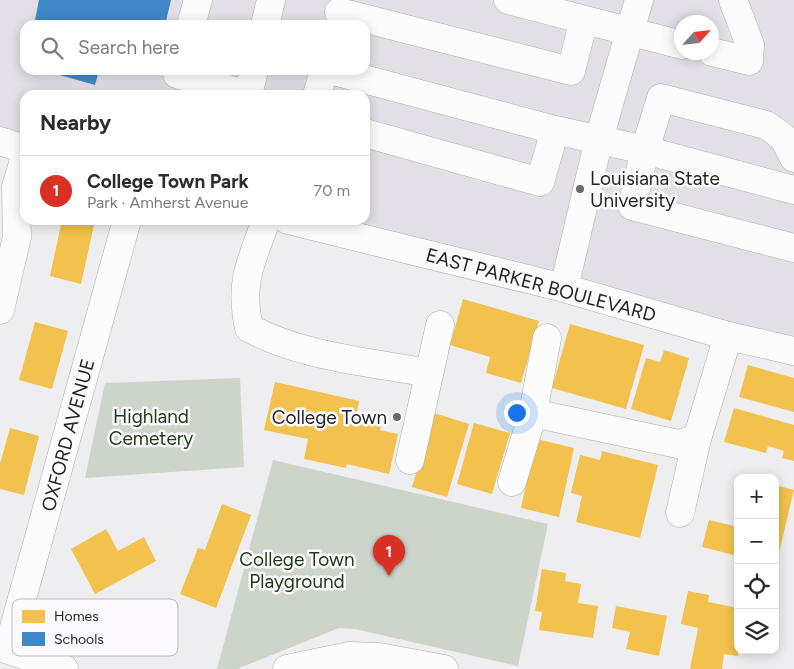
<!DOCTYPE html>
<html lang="en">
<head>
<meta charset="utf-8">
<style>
  body { margin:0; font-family:Figtree,sans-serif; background:#f2f2f3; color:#2b2b33 }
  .controls { position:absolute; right:15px; bottom:15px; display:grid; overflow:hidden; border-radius:10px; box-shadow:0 2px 12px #0003 }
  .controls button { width:45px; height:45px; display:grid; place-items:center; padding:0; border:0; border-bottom:1px solid #e1e1e2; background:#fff; color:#2b2b33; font:25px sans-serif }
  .compass { position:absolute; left:674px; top:15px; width:45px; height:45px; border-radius:50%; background:#fff; box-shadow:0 2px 12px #0003; rotate:63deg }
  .you { position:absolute; left:516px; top:412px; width:18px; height:18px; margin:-12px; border:4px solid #fff; border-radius:50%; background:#1a73e8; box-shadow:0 0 0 8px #1a73e833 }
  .badge { display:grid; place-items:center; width:32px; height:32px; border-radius:50%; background:#d93025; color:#fff; font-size:16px; font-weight:700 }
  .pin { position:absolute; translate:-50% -41px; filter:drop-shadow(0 1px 2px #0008) }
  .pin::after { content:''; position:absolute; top:26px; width:18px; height:15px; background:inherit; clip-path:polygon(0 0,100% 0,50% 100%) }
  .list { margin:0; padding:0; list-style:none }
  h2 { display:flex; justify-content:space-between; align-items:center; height:65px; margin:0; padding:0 20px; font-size:21px }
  h2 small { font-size:16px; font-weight:400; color:#7c7c81 }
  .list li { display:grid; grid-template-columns:32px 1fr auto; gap:15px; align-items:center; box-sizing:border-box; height:70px; padding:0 20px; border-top:1px solid #e1e1e2 }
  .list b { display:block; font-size:19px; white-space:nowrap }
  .list p { margin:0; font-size:16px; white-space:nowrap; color:#7c7c81 }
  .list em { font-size:16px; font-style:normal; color:#7c7c81 }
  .icon { flex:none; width:28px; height:28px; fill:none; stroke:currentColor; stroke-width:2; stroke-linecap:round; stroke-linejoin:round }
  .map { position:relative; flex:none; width:794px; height:669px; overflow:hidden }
  .search { position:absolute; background:#fff; box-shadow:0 2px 12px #0003; left:20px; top:20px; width:350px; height:55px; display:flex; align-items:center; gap:12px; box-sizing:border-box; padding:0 18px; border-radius:15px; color:#7c7c81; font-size:19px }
  .panel { position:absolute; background:#fff; box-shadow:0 2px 12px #0003; left:20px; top:90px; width:350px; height:135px; border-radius:15px }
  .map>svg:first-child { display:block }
  .built { fill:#e2dfe6; fill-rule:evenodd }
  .green { fill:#cdd5ca }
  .homes { fill:#f2c14e }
  .schools { fill:#3f88c5 }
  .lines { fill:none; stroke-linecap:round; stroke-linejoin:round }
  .minor-casing { stroke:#afaeb0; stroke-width:29 }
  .minor { stroke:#fcfcfd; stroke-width:28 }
  .poi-dot { fill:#6b6a6b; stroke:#fcfafe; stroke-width:2 }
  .labels { text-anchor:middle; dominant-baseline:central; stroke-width:5; stroke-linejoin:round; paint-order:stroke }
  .poi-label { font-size:19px; fill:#242324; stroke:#fcfafe; text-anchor:start }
  .street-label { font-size:19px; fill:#242324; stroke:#fcfafe }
  .park-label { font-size:19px; fill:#213c14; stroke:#fcfafe }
  .key { fill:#fcfafe; stroke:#bbbabd; stroke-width:1 }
  .key-label { font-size:14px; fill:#242324 }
</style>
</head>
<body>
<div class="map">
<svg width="794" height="669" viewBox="0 0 794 669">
  <rect width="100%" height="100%" fill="#eeedef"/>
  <path class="built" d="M 0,0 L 794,0 L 794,357 L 264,220 L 365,220 L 365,95 L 25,95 L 25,158 L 0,152 ZM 682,22 L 712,22 L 712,52 L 682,52 ZM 25,25 L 365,25 L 365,70 L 25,70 Z"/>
  <path class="green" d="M 240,378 L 244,467 L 85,478 L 105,383 Z
    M 273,460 L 548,524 L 518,666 L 355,629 L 339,628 L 237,669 L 217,669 Z"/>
  <path class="homes" d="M 62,220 L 94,225 L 81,284 L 50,276 Z
    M 463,299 L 539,321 L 521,383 L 486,373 L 490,357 L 450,345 Z
    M 35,322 L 68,331 L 52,389 L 19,380 Z
    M 570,324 L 644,345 L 626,409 L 552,388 Z
    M 664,350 L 689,358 L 671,421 L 631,409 L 646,358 L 660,362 Z
    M 748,365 L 794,378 L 794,412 L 739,397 Z
    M 275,382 L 359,401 L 357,413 L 382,419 L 380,430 L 398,434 L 389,474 L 347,464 L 346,468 L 304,459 L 308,439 L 264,430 Z
    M 734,408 L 794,425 L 794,461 L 782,458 L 784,451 L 768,446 L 766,453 L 724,442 Z
    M 434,413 L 469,424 L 447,497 L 412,487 Z
    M 474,423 L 510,433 L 492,494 L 457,484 Z
    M 10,428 L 39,436 L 24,495 L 0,489 L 0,464 Z
    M 536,439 L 574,448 L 559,517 L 521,508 Z
    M 602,451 L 658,465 L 640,538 L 576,522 L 582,496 L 571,493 L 580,455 L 600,460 Z
    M 775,485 L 794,490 L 776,565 L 775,565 Z
    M 222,504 L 251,515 L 216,608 L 180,594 L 198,548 L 205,550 Z
    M 709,520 L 738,527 L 738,556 L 702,547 Z
    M 106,529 L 118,551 L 144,537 L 156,561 L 95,594 L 71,549 Z
    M 542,569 L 566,573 L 565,581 L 581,584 L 578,603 L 598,606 L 593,638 L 539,630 L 542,612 L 535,611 Z
    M 688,591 L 709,595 L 708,602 L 738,608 L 738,656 L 724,654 L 722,669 L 690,669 L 698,628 L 681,624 Z
    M 616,606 L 667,616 L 659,656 L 626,649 L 630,632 L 612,628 Z"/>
  <path class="schools" d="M 39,0 L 171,0 L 165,25 L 34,25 Z
    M 42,70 L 99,70 L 95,85 Z"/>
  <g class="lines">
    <g class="minor-casing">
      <path id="minor" d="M 508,0 L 682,45
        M 339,12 L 571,71 L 584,20
        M 191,25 L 198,0
        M 265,25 L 271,0
        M 712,52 L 749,61 L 750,45 L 733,0
        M 330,70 L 555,130
        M 177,74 L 248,95
        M 248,95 L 254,70
        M 317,95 L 324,70
        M 365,133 L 540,182 L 555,130 L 645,150 L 661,98 L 766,125 L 783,137 L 794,158
        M 0,141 L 25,149
        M 794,190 L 645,150 L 632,206 L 794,248
        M 266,220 C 251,263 239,281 249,328 C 303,357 369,362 429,373
        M 288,220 L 564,288 L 728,336 L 794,351
        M 564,288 L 599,139 L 639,0
        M 0,310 L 17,237 L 16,187 L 25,157
        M 533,413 L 678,444 L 697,439
        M 410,460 L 440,325
        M 512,482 L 533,413 L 547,338
        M 680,513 L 697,439 L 728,336
        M 0,647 L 64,669
        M 8,649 L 127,220
        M 287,669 L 349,656 L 379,657 L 444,669"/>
    </g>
    <use href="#minor" class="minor"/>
  </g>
  <g class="poi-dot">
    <circle cx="580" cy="189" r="5"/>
    <circle cx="397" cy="417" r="5"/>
  </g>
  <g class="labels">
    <g class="poi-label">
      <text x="590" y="178">Louisiana State<tspan x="590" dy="22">University</tspan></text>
      <text x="387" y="417" text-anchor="end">College Town</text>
    </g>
    <g class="street-label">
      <text transform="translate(541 285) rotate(15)">EAST PARKER BOULEVARD</text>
      <text transform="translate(68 435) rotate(-75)">OXFORD AVENUE</text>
    </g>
    <g class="park-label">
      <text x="151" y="416">Highland<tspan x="151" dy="22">Cemetery</tspan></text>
      <text x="297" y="559">College Town<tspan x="297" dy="22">Playground</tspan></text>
    </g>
  </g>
  <rect x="12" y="599" width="166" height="57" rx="8" class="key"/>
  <rect x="22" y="610" width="23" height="13" fill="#f2c14e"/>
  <rect x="22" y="632" width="23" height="14" fill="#3f88c5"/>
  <g class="key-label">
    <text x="54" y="621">Homes</text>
    <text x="54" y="644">Schools</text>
  </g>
</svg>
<div class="controls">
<button>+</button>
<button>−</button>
<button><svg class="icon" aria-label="locate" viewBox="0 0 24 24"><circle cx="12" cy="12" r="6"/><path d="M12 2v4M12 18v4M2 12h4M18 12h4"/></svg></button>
<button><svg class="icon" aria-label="layers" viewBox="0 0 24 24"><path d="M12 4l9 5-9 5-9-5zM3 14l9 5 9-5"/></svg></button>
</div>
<svg class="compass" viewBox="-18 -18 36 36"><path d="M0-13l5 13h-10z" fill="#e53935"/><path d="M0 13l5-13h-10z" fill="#7c7c81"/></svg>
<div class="you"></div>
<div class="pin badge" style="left:389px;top:576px">1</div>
<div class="search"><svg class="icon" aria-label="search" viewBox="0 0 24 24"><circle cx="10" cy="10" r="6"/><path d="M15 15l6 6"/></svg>Search here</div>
<section class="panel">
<h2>Nearby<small></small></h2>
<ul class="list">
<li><span class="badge">1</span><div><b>College Town Park</b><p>Park · Amherst Avenue</p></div><em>70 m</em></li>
</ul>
</section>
</div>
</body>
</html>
